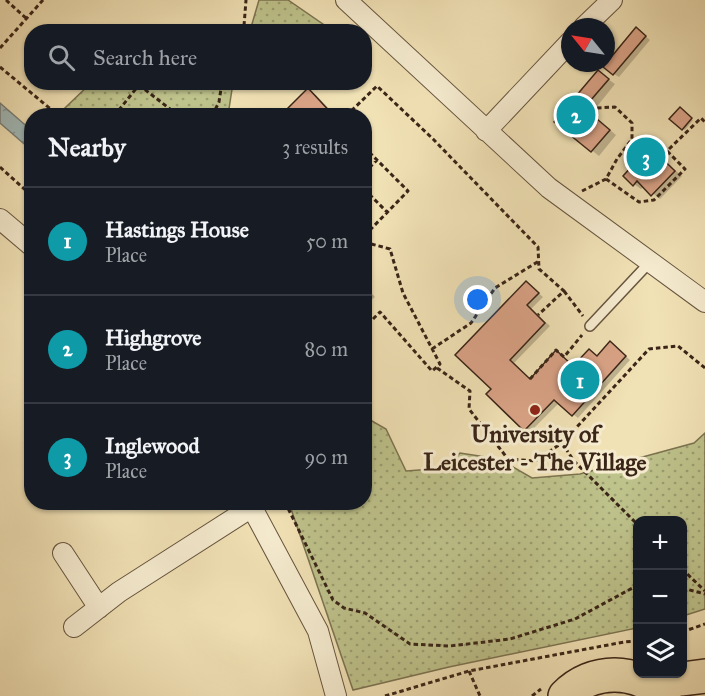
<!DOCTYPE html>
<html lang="en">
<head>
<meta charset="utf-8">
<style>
  body { margin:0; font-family:"IM FELL Great Primer",serif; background:#242831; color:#f1f3f6 }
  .controls { position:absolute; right:18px; bottom:18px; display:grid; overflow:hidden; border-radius:12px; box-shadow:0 2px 4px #0004 }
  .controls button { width:54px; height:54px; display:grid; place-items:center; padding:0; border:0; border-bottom:2px solid #363941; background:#171b24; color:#f1f3f6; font:30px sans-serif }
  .compass { position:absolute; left:561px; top:18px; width:54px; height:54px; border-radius:50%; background:#171b24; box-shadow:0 2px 4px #0004; rotate:300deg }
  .you { position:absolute; left:478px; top:300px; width:21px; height:21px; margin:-15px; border:4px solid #fff; border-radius:50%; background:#1a73e8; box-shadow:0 0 0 9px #1a73e833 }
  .badge { display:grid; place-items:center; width:39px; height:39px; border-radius:50%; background:#0b8043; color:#fff; font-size:20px; font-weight:700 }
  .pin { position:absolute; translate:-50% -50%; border:3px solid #fff; box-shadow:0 2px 6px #0006 }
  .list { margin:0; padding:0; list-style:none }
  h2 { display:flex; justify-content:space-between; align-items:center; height:78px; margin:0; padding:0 24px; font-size:26px }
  h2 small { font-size:20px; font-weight:400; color:#9ea1a6 }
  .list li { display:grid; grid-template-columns:39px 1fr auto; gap:18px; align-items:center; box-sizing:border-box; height:108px; padding:0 24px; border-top:2px solid #363941 }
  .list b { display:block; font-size:22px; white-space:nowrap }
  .list p { margin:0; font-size:20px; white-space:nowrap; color:#9ea1a6 }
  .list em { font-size:20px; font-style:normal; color:#9ea1a6 }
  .icon { flex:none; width:33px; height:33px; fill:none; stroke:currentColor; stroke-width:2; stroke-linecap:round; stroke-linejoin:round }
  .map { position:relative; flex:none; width:705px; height:696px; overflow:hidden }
  .search { position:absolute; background:#171b24; box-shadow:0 2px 4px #0004; left:24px; top:24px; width:348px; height:66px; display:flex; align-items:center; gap:15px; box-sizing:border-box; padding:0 21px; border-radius:24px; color:#9ea1a6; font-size:22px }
  .panel { position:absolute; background:#171b24; box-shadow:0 2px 4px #0004; left:24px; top:108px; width:348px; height:402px; border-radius:24px }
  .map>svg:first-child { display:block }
  .park { fill:url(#park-dots); stroke:#7c7351; stroke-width:1.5 }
  .water { fill:url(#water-ripples); stroke:#777e79; stroke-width:1.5 }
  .shadow { fill:#0003 }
  .building { fill:#daa387; stroke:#392417; stroke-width:1.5 }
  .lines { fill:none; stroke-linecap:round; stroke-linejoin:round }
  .lane-casing { stroke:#67543f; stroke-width:12 }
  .street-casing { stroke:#67543f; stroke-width:22 }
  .highway-casing { stroke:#392417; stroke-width:36 }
  .path { stroke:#392417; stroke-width:3; stroke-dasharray:4.5 3; stroke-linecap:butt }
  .lane { stroke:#f6ecd0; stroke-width:9 }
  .street { stroke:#f6ecd0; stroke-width:20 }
  .highway { stroke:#f1e2b6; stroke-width:33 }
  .poi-dot { fill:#8f2418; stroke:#f6ecd0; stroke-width:2 }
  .labels { text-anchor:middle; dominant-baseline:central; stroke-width:6; stroke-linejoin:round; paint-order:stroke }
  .poi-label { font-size:24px; font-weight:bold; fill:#392417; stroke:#f6ecd0 }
</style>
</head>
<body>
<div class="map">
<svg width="705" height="696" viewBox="0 0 705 696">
  <defs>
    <pattern id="park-dots" width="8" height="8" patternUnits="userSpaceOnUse" patternTransform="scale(1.5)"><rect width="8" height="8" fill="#bec28b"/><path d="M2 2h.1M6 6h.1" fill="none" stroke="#9b9d71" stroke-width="1.8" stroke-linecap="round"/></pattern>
    <pattern id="water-ripples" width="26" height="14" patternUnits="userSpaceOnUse" patternTransform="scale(1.5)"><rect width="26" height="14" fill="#a1baba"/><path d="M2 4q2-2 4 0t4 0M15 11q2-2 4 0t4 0" fill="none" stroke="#849796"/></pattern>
  </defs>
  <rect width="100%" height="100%" fill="#f1e2b6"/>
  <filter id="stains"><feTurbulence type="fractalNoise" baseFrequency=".00333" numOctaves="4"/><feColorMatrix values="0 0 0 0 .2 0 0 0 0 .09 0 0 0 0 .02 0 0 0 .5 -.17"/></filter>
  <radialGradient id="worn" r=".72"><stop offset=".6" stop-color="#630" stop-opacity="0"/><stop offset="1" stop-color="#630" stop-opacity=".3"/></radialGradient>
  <path class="park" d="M 259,0 L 288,0 L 333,31 L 245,31 L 252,24 Z
    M 91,83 L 150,83 L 166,87 L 178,83 L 233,83 L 228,115 L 69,115 L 65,108 Z
    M 365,417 L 386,429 L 406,471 L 446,468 L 460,453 L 499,459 L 532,478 L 580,474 L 694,443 L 705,433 L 705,609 L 683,616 L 682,520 L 638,520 L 637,628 L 449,667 L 353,690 L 289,503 L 364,502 Z"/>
  <path class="water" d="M 0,103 L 31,130 L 30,149 L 0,123 Z"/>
  <path class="shadow" d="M 637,29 L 650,40 L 619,77 L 614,74 Z
    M 598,72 L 615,84 L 591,114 L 616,135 L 599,156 L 556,122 Z
    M 308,90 L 316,95 L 336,116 L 281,116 Z
    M 682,110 L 693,120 L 685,130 L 683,129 Z
    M 645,144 L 682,176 L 660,199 L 644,186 L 641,189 L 634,184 L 634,166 Z
    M 527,283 L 543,297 L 531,309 L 550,326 L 514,363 L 531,380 L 556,352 L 575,367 L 589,351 L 598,357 L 615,346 L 630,360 L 578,418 L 559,403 L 530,432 L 493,389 Z
    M 364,285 L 375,297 L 364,306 Z"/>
  <path class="building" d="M 636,27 L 646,36 L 613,75 L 603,67 Z
    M 598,70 L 609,79 L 584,108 L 610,130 L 591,152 L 554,122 Z
    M 308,88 L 334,116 L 280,116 Z
    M 680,107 L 692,118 L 682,130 L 669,119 Z
    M 645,142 L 675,171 L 651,196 L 637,181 L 633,186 L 623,176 L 632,166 L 627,161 Z
    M 526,281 L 539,293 L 527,305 L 545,323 L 510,360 L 530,379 L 556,350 L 573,366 L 589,349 L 597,356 L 610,341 L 626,356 L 572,416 L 554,400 L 524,431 L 486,394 L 491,389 L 455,355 Z"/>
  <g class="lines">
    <g class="lane-casing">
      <path id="lane" d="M 590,326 L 650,262"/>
    </g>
    <g class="street-casing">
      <path id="street" d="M 346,0 L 549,188 L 705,302
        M 584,27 L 612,0
        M 486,131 L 570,42
        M 0,219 L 32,246
        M 249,502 L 318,631 L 336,696
        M 63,553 L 99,608
        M 74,627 L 119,592 L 252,507"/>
    </g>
    <g class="highway-casing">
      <path id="highway" d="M 640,679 L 682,679 L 705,676
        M 565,696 C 592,668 637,668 664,696"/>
    </g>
    <path class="path" d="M 6,0 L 27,19
      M 240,32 L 244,26 L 246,0
      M 0,48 L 43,0
      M 0,67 L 59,116
      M 139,85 L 179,116
      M 114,116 L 139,85 L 146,82
      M 212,116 L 219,102 L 222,82
      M 346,116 L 377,86 L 433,139 L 538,247 L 539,269 L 564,291 L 538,315
      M 364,147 L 408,191 L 367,233 L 364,240
      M 0,167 L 32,196
      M 32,171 L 32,174
      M 364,173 L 377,160
      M 606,179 L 639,202 L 654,200 L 685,169 L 667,151 L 701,118 L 705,122
      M 364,189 L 388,213
      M 582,191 L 606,179 L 617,159 L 632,139 L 632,123 L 615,107 L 595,108
      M 364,242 L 390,249 L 403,293 L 440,364 L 432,371 L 380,312 L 364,328
      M 564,291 L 583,316
      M 432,349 L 471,323 L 495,288 L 539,261
      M 437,368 L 470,391 L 469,409 L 508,459 L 535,461 L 562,443 L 574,461 L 638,525
      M 530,379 L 556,350 L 564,357 L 582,335
      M 562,443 L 649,349 L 678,346 L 705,368
      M 285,502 L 333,600 L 344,608 L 365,613 L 410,644 L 450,646 L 510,639 L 575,619 L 638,585
      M 682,569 L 705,591
      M 682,588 L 705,594
      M 682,632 L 705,624
      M 469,671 L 480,696
      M 385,696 L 469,671 L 624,642 L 638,641
      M 532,696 L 541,689"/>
    <use href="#lane" class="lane"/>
    <use href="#street" class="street"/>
    <use href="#highway" class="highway"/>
  </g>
  <circle class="poi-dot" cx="535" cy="410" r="6"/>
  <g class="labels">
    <g class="poi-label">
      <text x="535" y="434">University of<tspan x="535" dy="28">Leicester - The Village</tspan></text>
    </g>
  </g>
  <rect width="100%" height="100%" filter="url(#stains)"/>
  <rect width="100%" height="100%" fill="url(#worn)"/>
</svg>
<div class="controls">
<button>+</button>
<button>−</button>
<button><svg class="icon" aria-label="layers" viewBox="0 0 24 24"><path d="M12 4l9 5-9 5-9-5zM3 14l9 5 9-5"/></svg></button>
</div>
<svg class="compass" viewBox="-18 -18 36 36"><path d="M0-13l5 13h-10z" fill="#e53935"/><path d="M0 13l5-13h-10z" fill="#9ea1a6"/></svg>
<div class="you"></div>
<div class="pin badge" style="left:580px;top:380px;background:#0f9aa8">1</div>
<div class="pin badge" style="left:576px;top:115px;background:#0f9aa8">2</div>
<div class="pin badge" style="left:646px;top:157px;background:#0f9aa8">3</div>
<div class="search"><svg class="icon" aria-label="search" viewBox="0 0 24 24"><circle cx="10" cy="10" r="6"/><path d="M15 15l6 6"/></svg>Search here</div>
<section class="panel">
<h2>Nearby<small>3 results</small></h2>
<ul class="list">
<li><span class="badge" style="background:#0f9aa8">1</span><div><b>Hastings House</b><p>Place</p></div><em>50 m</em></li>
<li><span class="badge" style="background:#0f9aa8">2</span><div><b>Highgrove</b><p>Place</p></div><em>80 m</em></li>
<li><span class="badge" style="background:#0f9aa8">3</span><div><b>Inglewood</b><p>Place</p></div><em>90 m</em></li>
</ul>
</section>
</div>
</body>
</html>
